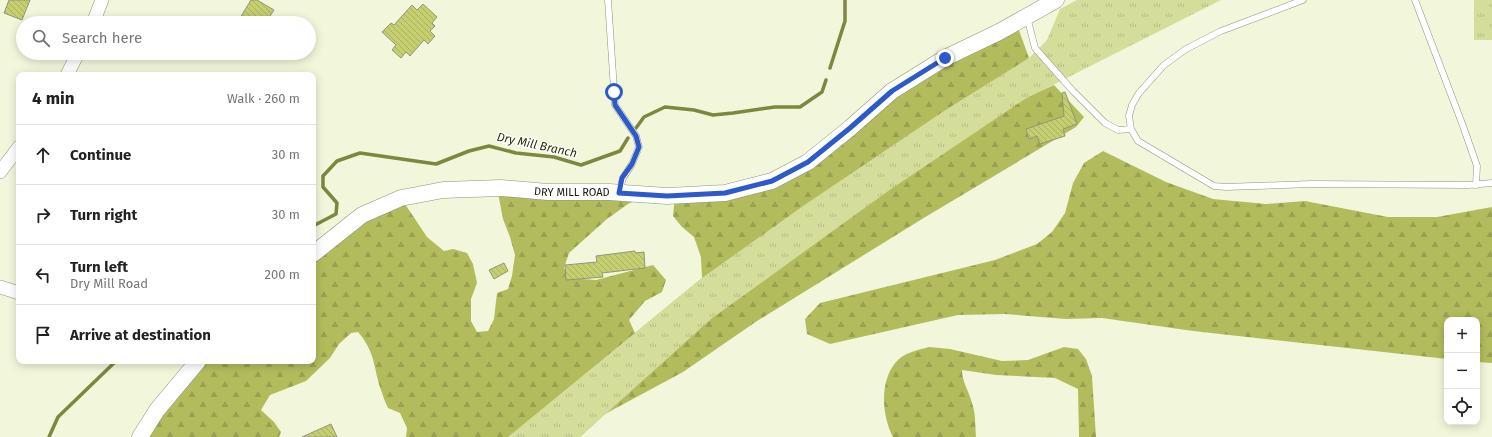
<!DOCTYPE html>
<html lang="en">
<head>
<meta charset="utf-8">
<style>
  body { margin:0; font-family:"Fira Sans",sans-serif; background:#f2f2f2; color:#222 }
  .controls { position:absolute; right:12px; bottom:12px; display:grid; overflow:hidden; border-radius:8px; box-shadow:0 2px 10px #0003 }
  .controls button { width:36px; height:36px; display:grid; place-items:center; padding:0; border:0; border-bottom:1px solid #e0e0e0; background:#fff; color:#222; font:20px sans-serif }
  .stop { position:absolute; width:12px; height:12px; margin:-9px; border:3px solid #2c5ac8; border-radius:50%; background:#fff }
  .stop.end { background:#2c5ac8; border-color:#fff; box-shadow:0 1px 4px #0008 }
  .list { margin:0; padding:0; list-style:none }
  h2 { display:flex; justify-content:space-between; align-items:center; height:52px; margin:0; padding:0 16px; font-size:17px }
  h2 small { font-size:13px; font-weight:400; color:#767676 }
  .list li { display:grid; grid-template-columns:26px 1fr auto; gap:12px; align-items:center; box-sizing:border-box; height:60px; padding:0 16px; border-top:1px solid #e0e0e0 }
  .list b { display:block; font-size:15px; white-space:nowrap }
  .list p { margin:0; font-size:13px; white-space:nowrap; color:#767676 }
  .list em { font-size:13px; font-style:normal; color:#767676 }
  .icon { flex:none; width:22px; height:22px; fill:none; stroke:currentColor; stroke-width:2; stroke-linecap:round; stroke-linejoin:round }
  .map { position:relative; flex:none; width:1492px; height:437px; overflow:hidden }
  .search { position:absolute; background:#fff; box-shadow:0 2px 10px #0003; left:16px; top:16px; width:300px; height:44px; display:flex; align-items:center; gap:10px; box-sizing:border-box; padding:0 14px; border-radius:22px; color:#767676; font-size:15px }
  .panel { position:absolute; background:#fff; box-shadow:0 2px 10px #0003; left:16px; top:72px; width:300px; height:292px; border-radius:8px }
  .map>svg:first-child { display:block }
  .forest { fill:url(#forest-firs) }
  .park { fill:url(#park-tufts) }
  .lines { fill:none; stroke-linecap:round; stroke-linejoin:round }
  .stream { stroke:#7e8640; stroke-width:3.5 }
  .building { fill:url(#building-back-hatch); stroke:#92957d }
  .service-casing { stroke:#8f937a; stroke-width:7 }
  .minor-casing { stroke:#8f937a; stroke-width:14 }
  .tertiary-casing { stroke:#8f937a; stroke-width:17 }
  .service { stroke:#fff; stroke-width:6 }
  .minor { stroke:#fff; stroke-width:13 }
  .tertiary { stroke:#fff; stroke-width:16 }
  .route { stroke:#2c5ac8; stroke-width:5 }
  .labels { text-anchor:middle; dominant-baseline:central; stroke-width:3; stroke-linejoin:round; paint-order:stroke }
  .street-label { font-size:11px; fill:#181910; stroke:#fff }
  .water-label { font-size:12px; font-style:italic; fill:#2e3108; stroke:#fff }
</style>
</head>
<body>
<div class="map">
<svg width="1492" height="437" viewBox="0 0 1492 437">
  <defs>
    <pattern id="forest-firs" width="22" height="20" patternUnits="userSpaceOnUse"><rect width="22" height="20" fill="#b3bc5d"/><path d="M5 1l3.5 6h-7zM16 11l3.5 6h-7z" fill="#99a150"/></pattern>
    <pattern id="park-tufts" width="24" height="20" patternUnits="userSpaceOnUse"><rect width="24" height="20" fill="#d5dd9b"/><path d="M3 7l-1-3M5 7V3M7 7l1-3M15 17l-1-3M17 17v-4M19 17l1-3" fill="none" stroke="#b6bd84"/></pattern>
    <pattern id="building-back-hatch" width="6" height="6" patternUnits="userSpaceOnUse"><rect width="6" height="6" fill="#c5cf6f"/><path d="M-1 5l2 2M0 0l6 6M5-1l2 2" fill="none" stroke="#a8b15f"/></pattern>
  </defs>
  <rect width="100%" height="100%" fill="#f2f7dc"/>
  <path class="forest" d="M 1016,22 L 1029,58 L 973,121 L 1054,85 L 1084,117 L 1076,127 L 927,216 L 757,321 L 683,372 L 605,414 L 580,437 L 406,437 L 407,428 L 400,413 L 388,408 C 385,402 383,396 381,390 C 373,367 376,353 358,332 L 351,333 L 339,344 L 330,358 L 306,381 L 270,395 L 261,410 L 274,422 L 281,432 L 279,437 L 140,437 L 198,361 L 313,361 L 313,254 L 401,198 L 427,237 L 444,251 L 453,249 L 467,253 L 473,264 L 477,283 L 471,299 L 471,321 L 477,332 L 488,331 L 494,319 L 497,293 L 508,289 L 512,276 L 515,255 L 510,237 L 503,219 L 497,188 L 648,195 L 628,204 L 607,219 L 569,253 L 564,268 L 569,278 L 596,280 L 653,265 L 666,280 L 662,292 L 645,301 L 629,320 L 635,333 L 702,278 L 701,257 L 694,237 L 682,227 L 673,216 L 675,196 L 768,182 L 892,91 Z
    M 1103,151 L 1166,182 L 1213,199 L 1266,204 L 1305,201 L 1388,217 L 1437,217 L 1492,207 L 1492,363 L 1477,362 L 1477,320 L 1447,320 L 1447,359 L 1193,331 L 1102,318 L 1066,319 L 1005,314 L 958,315 L 830,344 L 807,334 L 805,319 L 820,303 L 995,260 L 1037,244 L 1052,232 L 1065,213 L 1073,183 L 1084,163 Z
    M 929,347 L 950,349 L 1002,361 L 1028,360 L 1064,347 L 1078,349 L 1086,359 L 1092,376 L 1096,437 L 1079,437 L 1078,389 L 1055,378 L 996,375 L 962,370 C 962,382 969,391 972,403 C 976,414 975,425 976,437 L 893,437 C 882,416 879,382 896,362 C 903,353 918,350 929,347 Z"/>
  <path class="park" d="M 1077,0 L 1221,0 L 1025,99 L 891,189 L 711,319 L 580,437 L 508,437 L 702,278 L 803,206 L 944,111 L 1029,58 L 1047,40 L 1060,9 Z
    M 1474,0 L 1492,0 L 1492,40 L 1474,40 Z"/>
  <g class="lines">
    <path class="stream" d="M 830,68 L 845,21 L 845,0
      M 636,128 L 644,117 L 665,107 L 694,110 L 713,115 L 733,113 L 775,107 L 800,107 L 822,92 L 826,80
      M 313,226 L 336,214 L 337,203 L 323,187 L 323,176 L 337,161 L 360,153 L 436,164 L 469,151 L 489,146 L 516,153 L 554,157 L 581,165 L 620,151 L 628,138
      M 49,437 L 58,417 L 116,361"/>
  </g>
  <path class="building" d="M 9,0 L 30,0 L 22,20 L 4,13 Z
    M 251,0 L 257,0 L 274,10 L 270,16 L 281,23 L 237,23 Z
    M 423,4 L 437,17 L 432,23 L 435,26 L 430,31 L 435,36 L 428,44 L 424,40 L 410,56 L 406,52 L 401,58 L 392,50 L 396,45 L 382,32 L 391,23 L 394,25 L 412,5 L 417,10 Z
    M 1065,92 L 1077,124 L 1063,129 L 1065,136 L 1040,144 L 1037,136 L 1029,139 L 1026,129 L 1064,116 L 1062,93 Z
    M 635,251 L 635,253 L 644,252 L 645,268 L 602,273 L 603,277 L 566,280 L 565,265 L 597,262 L 596,256 Z
    M 504,263 L 508,271 L 494,279 L 489,270 Z
    M 331,424 L 337,437 L 302,437 Z"/>
  <g class="lines">
    <g class="service-casing">
      <path id="service" d="M 608,0 L 615,105 L 636,136 L 639,147 L 632,164 L 623,178 L 619,193
        M 1303,0 L 1221,31 L 1186,49 L 1164,65 L 1139,93 L 1132,105 L 1129,116 L 1131,129 L 1138,141 L 1214,186 L 1226,187 L 1311,184 L 1468,185 L 1492,183
        M 1415,0 L 1463,126 L 1477,166 L 1476,185
        M 1027,17 L 1035,48 L 1073,91 L 1105,123 L 1118,130 L 1131,129"/>
    </g>
    <g class="minor-casing">
      <path id="minor" d="M 93,23 L 102,0
        M 67,75 L 78,53
        M 0,172 L 19,147
        M 0,287 L 19,293"/>
    </g>
    <g class="tertiary-casing">
      <g id="tertiary">
        <path id="s1" d="M 313,254 L 362,215 L 401,198 L 443,190 L 501,188 L 548,192 L 609,192 L 667,196 L 725,193 L 772,181 L 808,162 L 850,128 L 892,91 L 945,58 L 999,32 L 1056,0"/>
        <path d="M 140,437 L 157,410 L 198,361"/>
      </g>
    </g>
    <use href="#service" class="service"/>
    <use href="#minor" class="minor"/>
    <use href="#tertiary" class="tertiary"/>
  </g>
  <g class="lines">
    <path class="route" d="M 614,92 L 615,105 L 636,136 L 639,147 L 632,164 L 622,178 L 619,193 L 667,196 L 725,193 L 772,181 L 808,162 L 850,128 L 892,91 L 945,58"/>
  </g>
  <g class="labels">
    <g class="street-label">
      <text stroke="none"><textPath href="#s1" startOffset="277">DRY MILL ROAD</textPath></text>
    </g>
    <g class="water-label">
      <text transform="translate(537 145) rotate(12)">Dry Mill Branch</text>
    </g>
  </g>
</svg>
<div class="controls">
<button>+</button>
<button>−</button>
<button><svg class="icon" aria-label="locate" viewBox="0 0 24 24"><circle cx="12" cy="12" r="6"/><path d="M12 2v4M12 18v4M2 12h4M18 12h4"/></svg></button>
</div>
<div class="stop" style="left:614px;top:92px"></div>
<div class="stop end" style="left:945px;top:58px"></div>
<div class="search"><svg class="icon" aria-label="search" viewBox="0 0 24 24"><circle cx="10" cy="10" r="6"/><path d="M15 15l6 6"/></svg>Search here</div>
<section class="panel">
<h2>4 min<small>Walk · 260 m</small></h2>
<ul class="list">
<li><svg class="icon" aria-label="ahead" viewBox="0 0 24 24"><path d="M12 20V5M6 11l6-6 6 6"/></svg><div><b>Continue</b></div><em>30 m</em></li>
<li><svg class="icon" aria-label="right" viewBox="0 0 24 24"><path d="M7 20v-9h11M14 6l5 5-5 5"/></svg><div><b>Turn right</b></div><em>30 m</em></li>
<li><svg class="icon" aria-label="left" viewBox="0 0 24 24"><path d="M17 20v-9H6M10 6l-5 5 5 5"/></svg><div><b>Turn left</b><p>Dry Mill Road</p></div><em>200 m</em></li>
<li><svg class="icon" aria-label="arrive" viewBox="0 0 24 24"><path d="M6 21V4h12l-3 4 3 4H6"/></svg><div><b>Arrive at destination</b></div></li>
</ul>
</section>
</div>
</body>
</html>
